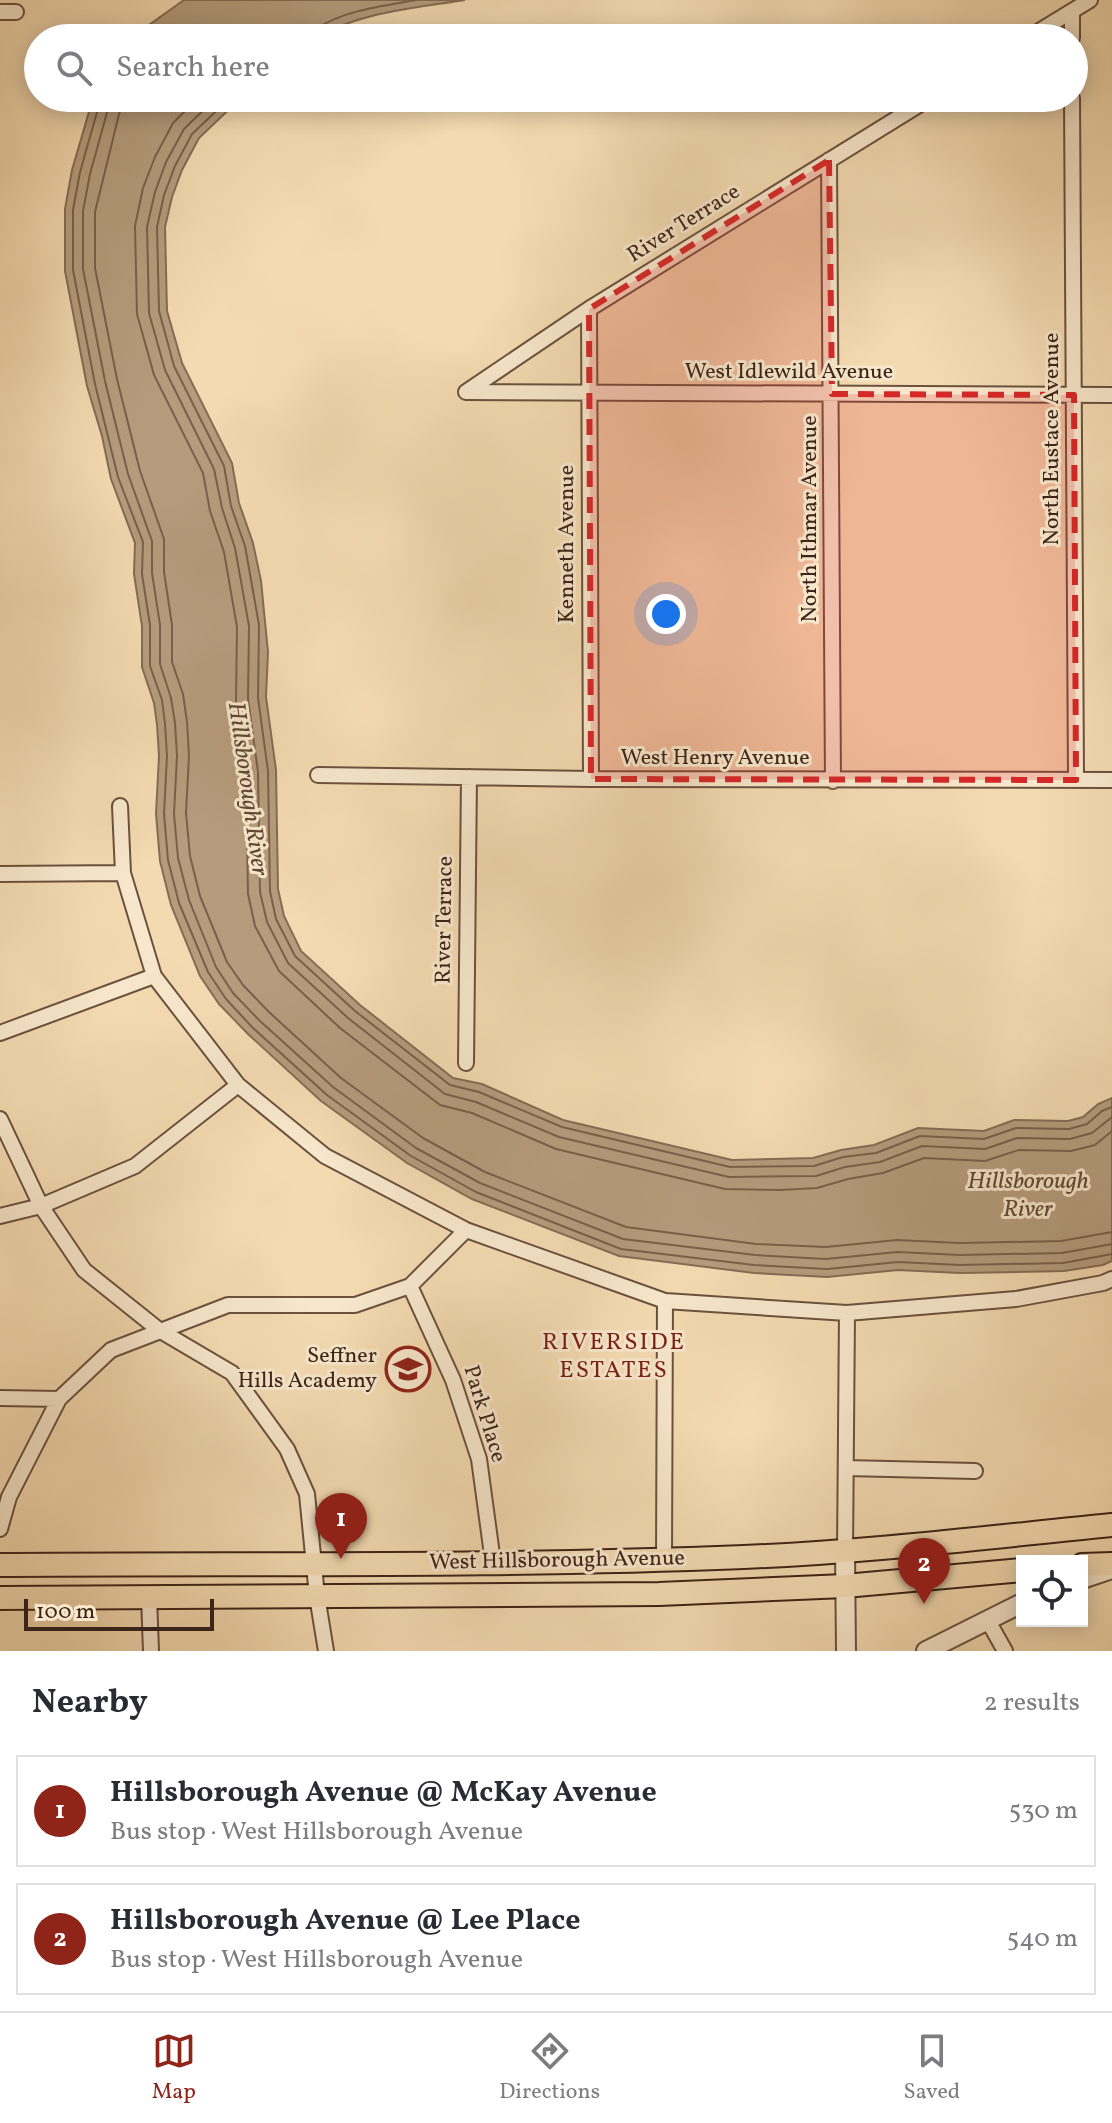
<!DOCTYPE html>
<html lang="en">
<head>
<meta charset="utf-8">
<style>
  body { margin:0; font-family:Vollkorn,serif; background:#f2f2f3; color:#2b2b33 }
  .controls { position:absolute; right:24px; bottom:24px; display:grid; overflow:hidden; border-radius:0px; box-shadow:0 4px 20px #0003 }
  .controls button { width:72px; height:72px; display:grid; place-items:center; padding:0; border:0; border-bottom:2px solid #e1e1e2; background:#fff; color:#2b2b33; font:40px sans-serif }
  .scale { position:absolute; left:24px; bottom:20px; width:190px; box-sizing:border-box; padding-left:8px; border:4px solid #3d2418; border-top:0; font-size:22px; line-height:28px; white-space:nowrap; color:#3d2418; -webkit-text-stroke:6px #f8e7cc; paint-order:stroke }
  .you { position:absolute; left:666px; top:614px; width:28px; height:28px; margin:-20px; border:6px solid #fff; border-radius:50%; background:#1a73e8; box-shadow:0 0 0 12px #1a73e833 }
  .badge { display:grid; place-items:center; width:52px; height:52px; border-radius:50%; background:#8f2418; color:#fff; font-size:26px; font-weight:700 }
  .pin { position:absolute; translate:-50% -66px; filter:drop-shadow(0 2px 4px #0008) }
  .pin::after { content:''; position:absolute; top:42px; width:28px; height:24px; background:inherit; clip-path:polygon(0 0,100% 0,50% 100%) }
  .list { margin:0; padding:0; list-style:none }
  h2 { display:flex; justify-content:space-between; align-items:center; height:104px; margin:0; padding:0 32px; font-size:34px }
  h2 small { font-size:26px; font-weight:400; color:#7c7c81 }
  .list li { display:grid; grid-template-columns:52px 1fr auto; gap:24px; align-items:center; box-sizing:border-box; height:112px; margin:0 16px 16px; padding:0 16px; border:2px solid #e1e1e2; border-radius:0px }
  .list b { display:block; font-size:30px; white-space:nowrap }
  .list p { margin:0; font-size:26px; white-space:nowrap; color:#7c7c81 }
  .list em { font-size:26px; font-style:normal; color:#7c7c81 }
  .icon { flex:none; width:44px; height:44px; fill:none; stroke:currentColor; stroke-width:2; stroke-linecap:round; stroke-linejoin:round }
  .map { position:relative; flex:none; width:1112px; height:1651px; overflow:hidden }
  .search { position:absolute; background:#fff; box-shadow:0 4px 20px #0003; left:24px; right:24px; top:24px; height:88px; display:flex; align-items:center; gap:20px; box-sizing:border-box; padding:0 28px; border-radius:44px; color:#7c7c81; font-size:30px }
  .sheet { height:360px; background:#fff }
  nav { display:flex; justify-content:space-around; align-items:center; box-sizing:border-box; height:112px; border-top:2px solid #e1e1e2; background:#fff; font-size:22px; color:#7c7c81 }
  nav a { display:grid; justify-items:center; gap:4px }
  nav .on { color:#8f2418 }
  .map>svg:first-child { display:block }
  .water { fill:#b69c7d; stroke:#866c55; stroke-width:2 }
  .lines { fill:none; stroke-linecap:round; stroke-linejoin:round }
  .shore { stroke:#7a604a; stroke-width:2 }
  .minor-casing { stroke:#6b523e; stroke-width:18 }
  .tertiary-casing { stroke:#6b523e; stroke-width:22 }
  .primary-casing { stroke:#3d2418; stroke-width:26 }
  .minor { stroke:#f8e7cc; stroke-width:14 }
  .tertiary { stroke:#f8e7cc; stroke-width:18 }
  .primary { stroke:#f4dab1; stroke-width:22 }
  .marked { fill:#d62828; fill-opacity:0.2; stroke:#d62828; stroke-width:6; stroke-dasharray:16 10; stroke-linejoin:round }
  .labels { text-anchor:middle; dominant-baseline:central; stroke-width:6; stroke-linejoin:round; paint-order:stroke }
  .street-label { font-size:22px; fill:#3d2418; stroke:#f8e7cc }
  .poi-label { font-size:22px; fill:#3d2418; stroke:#f8e7cc; text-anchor:end }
  .water-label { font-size:24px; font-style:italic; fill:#614836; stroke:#f8e7cc }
  .neighbourhood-label { font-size:24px; letter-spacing:2px; fill:#7a1f14; stroke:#f8e7cc }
</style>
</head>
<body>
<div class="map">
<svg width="1112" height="1651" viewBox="0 0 1112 1651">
  <rect width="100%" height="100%" fill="#f4dab1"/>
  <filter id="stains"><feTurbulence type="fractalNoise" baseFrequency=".0025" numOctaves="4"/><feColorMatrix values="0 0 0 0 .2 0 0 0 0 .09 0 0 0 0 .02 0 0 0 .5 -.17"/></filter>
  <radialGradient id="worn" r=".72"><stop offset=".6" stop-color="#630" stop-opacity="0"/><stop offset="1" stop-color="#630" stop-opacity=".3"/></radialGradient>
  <path class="water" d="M 184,0 L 465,0 C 415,8 360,12 316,38 L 137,38 L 142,30 Z
    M 93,98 L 241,98 L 199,138 L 182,170 L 172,197 L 165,227 L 167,311 L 182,363 L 232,463 L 239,503 L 253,543 L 261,581 L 268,652 L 266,697 L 276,770 L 278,889 L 284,916 L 301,951 L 360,1005 L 453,1078 L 482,1084 L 563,1120 L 732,1160 L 813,1158 L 841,1150 L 874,1145 L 918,1128 L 984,1131 L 1014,1120 L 1068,1121 L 1083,1117 L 1098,1104 L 1112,1098 L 1112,1261 L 1103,1265 L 1064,1271 L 960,1273 L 898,1270 L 827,1277 L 754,1273 L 619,1256 L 472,1199 L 407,1163 L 321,1101 L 248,1034 L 219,1004 L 200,976 L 171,905 L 160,861 L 156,814 L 159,756 L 157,724 L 154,703 L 142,667 L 142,626 L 134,574 L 135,543 L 111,479 L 102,436 L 87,386 L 65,271 L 65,209 L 72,170 Z"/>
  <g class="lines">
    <path class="shore" d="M 313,38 L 316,29 C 344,10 383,6 416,0
      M 101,98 L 80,172 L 73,210 L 73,270 L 95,384 L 118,477 L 143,542 L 142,574 L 150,625 L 150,666 L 162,700 L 165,724 L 167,756 L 164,814 L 168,860 L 179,903 L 208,972 L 226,999 L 253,1028 L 327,1095 L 411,1156 L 476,1192 L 621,1249 L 754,1265 L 827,1269 L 898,1262 L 960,1265 L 1063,1263 L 1112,1254
      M 111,98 L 90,174 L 83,211 L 83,269 L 105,381 L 128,474 L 152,541 L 152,573 L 160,625 L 160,664 L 171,698 L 175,723 L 177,756 L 174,814 L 178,858 L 189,900 L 216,967 L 233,993 L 260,1021 L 333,1087 L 416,1148 L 480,1183 L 623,1239 L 755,1255 L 826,1259 L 897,1252 L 960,1255 L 1062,1253 L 1112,1244
      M 123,98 L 95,212 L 95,268 L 117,379 L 140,471 L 164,539 L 164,572 L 172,625 L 172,662 L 183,694 L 187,722 L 189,756 L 186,813 L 190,856 L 200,896 L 227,962 L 243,985 L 269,1012 L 341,1078 L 423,1138 L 485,1172 L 626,1227 L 756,1244 L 826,1247 L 897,1240 L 960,1243 L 1061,1241 L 1112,1232
      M 198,98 L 173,123 L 155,157 L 143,188 L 135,226 L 137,314 L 154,375 L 203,473 L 210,511 L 224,552 L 237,627 L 236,700 L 246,773 L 248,894 L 255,926 L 279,971 L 340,1028 L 440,1105 L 472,1113 L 556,1149 L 725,1189 L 780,1190 L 817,1188 L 848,1179 L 883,1173 L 924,1158 L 985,1161 L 1019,1150 L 1071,1151 L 1095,1145 L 1112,1131
      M 216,98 L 184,129 L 166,162 L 155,192 L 147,227 L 149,313 L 165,370 L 214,469 L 222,508 L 235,548 L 249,626 L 248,699 L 258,772 L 260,892 L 267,922 L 288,963 L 348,1018 L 445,1094 L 476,1102 L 559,1137 L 729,1177 L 816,1176 L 845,1167 L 880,1162 L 922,1146 L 985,1149 L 1017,1138 L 1070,1139 L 1092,1133 L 1112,1117
      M 230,98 L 192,134 L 175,166 L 164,195 L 157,227 L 159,311 L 174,366 L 224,466 L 231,506 L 245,546 L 259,625 L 258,698 L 268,771 L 270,891 L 276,919 L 295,956 L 355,1011 L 450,1085 L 479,1092 L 562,1127 L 730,1167 L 814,1166 L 843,1157 L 876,1153 L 920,1136 L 984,1139 L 1016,1128 L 1069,1129 L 1087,1124 L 1102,1111 L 1112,1107"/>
    <g class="minor-casing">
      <path id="minor" d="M 1072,11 L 1072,38
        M 0,12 L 16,12
        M 1028,38 L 1090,0
        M 1072,98 L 1076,780
        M 829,160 L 833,781
        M 589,309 L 591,779
        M 466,392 L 1112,395
        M 466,392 L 589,309 L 930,98
        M 318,775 L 591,779 L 1112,780
        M 120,806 L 123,873 L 154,976 L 238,1085 L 325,1156 L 466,1230 L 665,1301 L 847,1313 L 1016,1299 L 1103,1283 L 1112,1279
        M 0,874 L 123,873
        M 0,1033 L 154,976
        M 466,1063 L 469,777
        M 0,1119 L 41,1206 L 84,1270 L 159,1330 L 232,1373 L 287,1449 L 307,1494 L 317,1596 L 326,1651
        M 0,1216 L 41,1206 L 135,1166 L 238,1085
        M 410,1286 L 453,1380 L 479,1459 L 493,1562
        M 0,1398 L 59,1399 L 111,1350 L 228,1305 L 355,1305 L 410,1286 L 466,1230
        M 846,1468 L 975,1471
        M 0,1529 L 9,1497 L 59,1399
        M 845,1551 L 847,1313
        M 664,1560 L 665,1301
        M 149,1597 L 151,1651
        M 987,1619 L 1005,1651"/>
    </g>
    <g class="tertiary-casing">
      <path id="tertiary" d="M 845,1551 L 846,1651
        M 1082,1579 L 1112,1569
        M 926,1651 L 1022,1603"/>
    </g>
    <g class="primary-casing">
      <path id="primary" d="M 0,1565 C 248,1563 497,1567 744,1557 C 867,1552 990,1537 1112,1525
        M 1082,1565 L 1112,1564
        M 0,1598 L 659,1594 L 845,1586 L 1022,1570"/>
    </g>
    <use href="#minor" class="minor"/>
    <use href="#tertiary" class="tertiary"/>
    <use href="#primary" class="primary"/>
  </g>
  <path class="marked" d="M 829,160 L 832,394 L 1074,395 L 1076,780 L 591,779 L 589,309 Z"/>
  <defs>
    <g id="school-ring" transform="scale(2.3)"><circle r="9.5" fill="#f8e7cc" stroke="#8f2418" stroke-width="1.5"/><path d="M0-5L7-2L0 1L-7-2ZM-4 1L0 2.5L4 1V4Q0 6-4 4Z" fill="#8f2418"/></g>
  </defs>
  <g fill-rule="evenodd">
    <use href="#school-ring" x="408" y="1369"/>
  </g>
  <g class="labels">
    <g class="street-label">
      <text transform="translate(684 224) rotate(-32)">River Terrace</text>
      <text x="789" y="372">West Idlewild Avenue</text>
      <text transform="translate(1052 439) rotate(-90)">North Eustace Avenue</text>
      <text transform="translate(810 519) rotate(-90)">North Ithmar Avenue</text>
      <text transform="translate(567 544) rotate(-90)">Kenneth Avenue</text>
      <text x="715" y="758">West Henry Avenue</text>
      <text transform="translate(445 920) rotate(-89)">River Terrace</text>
      <text transform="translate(484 1414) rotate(73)">Park Place</text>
      <text transform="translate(557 1561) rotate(-1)">West Hillsborough Avenue</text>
    </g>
    <g class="poi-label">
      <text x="377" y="1356">Seffner<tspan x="377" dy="25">Hills Academy</tspan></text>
    </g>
    <g class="water-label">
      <text transform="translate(247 789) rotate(82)">Hillsborough River</text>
      <text x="1028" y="1182">Hillsborough<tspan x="1028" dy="28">River</tspan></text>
    </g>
    <g class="neighbourhood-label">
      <text x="614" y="1343">RIVERSIDE<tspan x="614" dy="28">ESTATES</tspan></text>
    </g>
  </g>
  <rect width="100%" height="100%" filter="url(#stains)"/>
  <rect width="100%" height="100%" fill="url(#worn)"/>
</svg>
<div class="controls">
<button><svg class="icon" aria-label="locate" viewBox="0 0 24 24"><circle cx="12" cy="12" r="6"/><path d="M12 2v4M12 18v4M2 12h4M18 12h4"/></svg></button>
</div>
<div class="scale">100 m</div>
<div class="you"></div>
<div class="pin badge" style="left:341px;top:1559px">1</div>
<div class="pin badge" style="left:924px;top:1604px">2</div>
<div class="search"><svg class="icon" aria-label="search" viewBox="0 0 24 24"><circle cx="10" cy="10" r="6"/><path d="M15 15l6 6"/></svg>Search here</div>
</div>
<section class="sheet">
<h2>Nearby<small>2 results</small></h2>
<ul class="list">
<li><span class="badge">1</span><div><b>Hillsborough Avenue @ McKay Avenue</b><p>Bus stop · West Hillsborough Avenue</p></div><em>530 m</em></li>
<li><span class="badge">2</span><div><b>Hillsborough Avenue @ Lee Place</b><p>Bus stop · West Hillsborough Avenue</p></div><em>540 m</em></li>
</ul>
</section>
<nav>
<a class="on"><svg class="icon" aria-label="map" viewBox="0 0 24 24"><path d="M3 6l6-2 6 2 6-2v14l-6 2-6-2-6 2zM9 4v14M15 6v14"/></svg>Map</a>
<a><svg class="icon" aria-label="directions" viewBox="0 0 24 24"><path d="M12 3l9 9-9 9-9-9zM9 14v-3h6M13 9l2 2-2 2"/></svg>Directions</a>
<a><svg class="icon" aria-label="saved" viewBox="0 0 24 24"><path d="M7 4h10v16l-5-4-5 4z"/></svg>Saved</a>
</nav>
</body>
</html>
